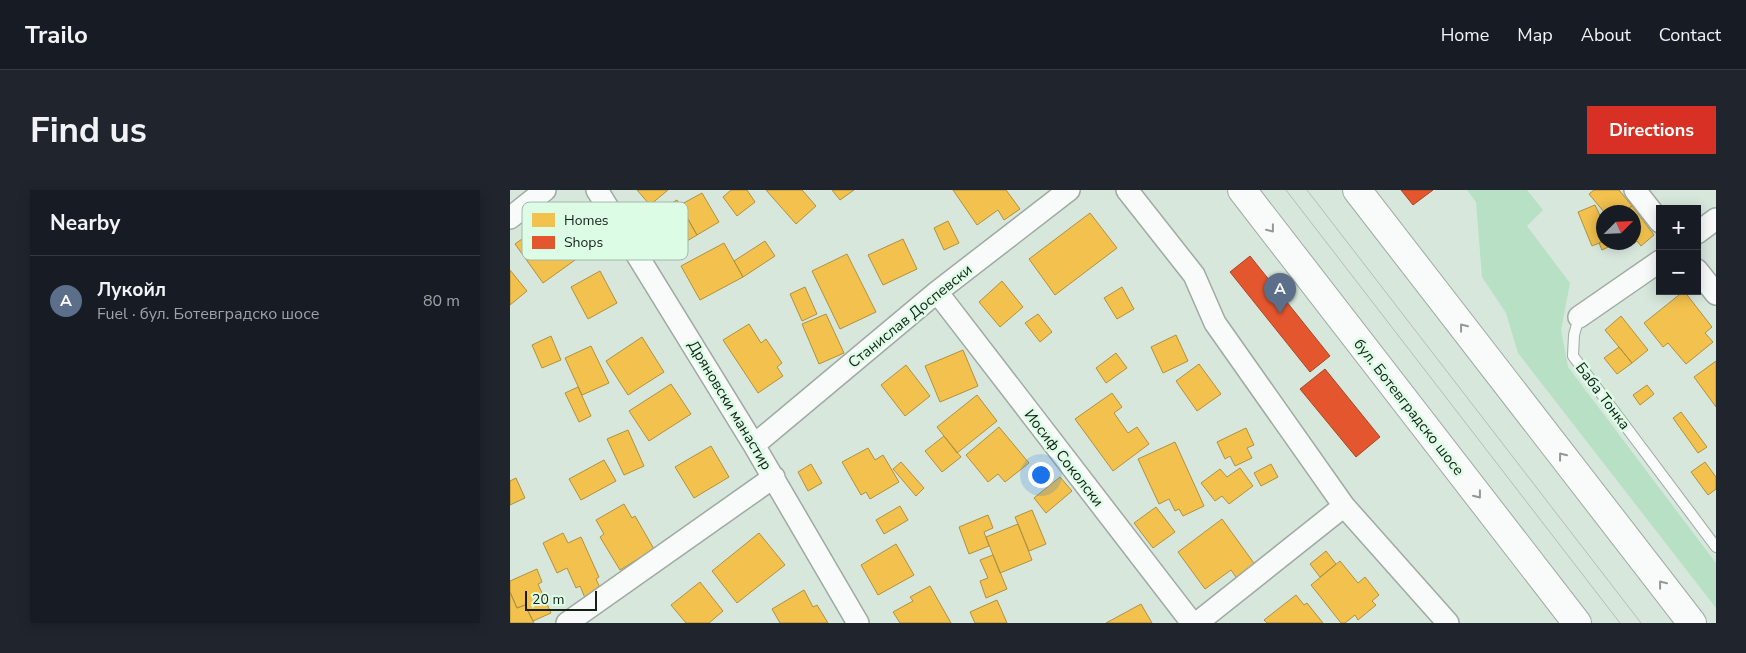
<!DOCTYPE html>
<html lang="en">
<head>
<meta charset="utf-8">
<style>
  body { margin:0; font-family:"Nunito Sans",sans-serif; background:#20242c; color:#f1f3f6 }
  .controls { position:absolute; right:15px; top:15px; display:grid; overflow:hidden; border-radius:0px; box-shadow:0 2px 12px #0003 }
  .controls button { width:45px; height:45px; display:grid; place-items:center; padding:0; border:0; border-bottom:1px solid #363941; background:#171b24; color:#f1f3f6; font:25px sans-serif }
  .compass { position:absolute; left:1086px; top:15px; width:45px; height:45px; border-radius:50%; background:#171b24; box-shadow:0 2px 12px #0003; rotate:66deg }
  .scale { position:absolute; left:15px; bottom:12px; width:72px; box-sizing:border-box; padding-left:5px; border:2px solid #152019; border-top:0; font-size:14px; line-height:18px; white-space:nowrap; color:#152019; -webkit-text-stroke:4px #ddfce6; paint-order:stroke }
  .you { position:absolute; left:530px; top:284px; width:18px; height:18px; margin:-12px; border:4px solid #fff; border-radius:50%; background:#1a73e8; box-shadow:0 0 0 8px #1a73e833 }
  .badge { display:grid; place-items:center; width:32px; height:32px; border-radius:50%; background:#d93025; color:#fff; font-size:16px; font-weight:700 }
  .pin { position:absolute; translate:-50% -41px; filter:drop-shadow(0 1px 2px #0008) }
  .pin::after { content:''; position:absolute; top:26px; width:18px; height:15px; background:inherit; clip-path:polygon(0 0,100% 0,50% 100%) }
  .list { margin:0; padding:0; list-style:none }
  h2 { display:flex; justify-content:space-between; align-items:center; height:65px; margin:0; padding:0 20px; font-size:21px }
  h2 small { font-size:16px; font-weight:400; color:#9ea1a6 }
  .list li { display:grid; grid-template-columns:32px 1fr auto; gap:15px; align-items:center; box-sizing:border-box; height:90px; padding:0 20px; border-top:1px solid #363941 }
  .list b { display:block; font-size:19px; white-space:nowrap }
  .list p { margin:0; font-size:16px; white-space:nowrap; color:#9ea1a6 }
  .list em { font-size:16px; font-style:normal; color:#9ea1a6 }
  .map { position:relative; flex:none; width:1206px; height:433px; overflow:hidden; border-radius:0px }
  header { display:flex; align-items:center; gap:30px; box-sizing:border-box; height:70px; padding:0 25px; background:#171b24; border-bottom:1px solid #363941 }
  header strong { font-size:24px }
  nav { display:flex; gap:28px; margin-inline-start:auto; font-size:18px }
  .intro { display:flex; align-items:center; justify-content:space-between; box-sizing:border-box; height:120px; padding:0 30px }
  h1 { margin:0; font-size:35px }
  .button { padding:12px 22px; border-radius:0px; background:#d93025; color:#fff; font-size:18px; font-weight:700 }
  main { display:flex; gap:30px; padding:0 30px }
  aside { flex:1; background:#171b24; border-radius:0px; box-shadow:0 2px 12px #0003 }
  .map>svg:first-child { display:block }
  .green { fill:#b7e0c4 }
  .homes { fill:#f2c14e; stroke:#b0913e }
  .shops { fill:#e4572e; stroke:#a64628 }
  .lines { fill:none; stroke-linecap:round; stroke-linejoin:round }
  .service-casing { stroke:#9eaaa2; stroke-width:12 }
  .minor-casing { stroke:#9eaaa2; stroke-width:24 }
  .primary-casing { stroke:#9eaaa2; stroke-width:30 }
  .service { stroke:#f9fbfa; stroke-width:10 }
  .minor { stroke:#f9fbfa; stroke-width:21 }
  .primary { stroke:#f9fbfa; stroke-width:28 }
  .tram { stroke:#b8bcb9; stroke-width:1 }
  .oneway { stroke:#929895 }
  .labels { text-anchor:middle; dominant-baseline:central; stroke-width:5; stroke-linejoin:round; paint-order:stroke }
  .street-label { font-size:15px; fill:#152019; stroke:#ddfce6 }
  .key { fill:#ddfce6; stroke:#a1baa8; stroke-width:1 }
  .key-label { font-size:14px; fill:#152019 }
</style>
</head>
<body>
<header>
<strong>Trailo</strong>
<nav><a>Home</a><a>Map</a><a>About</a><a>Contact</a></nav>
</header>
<div class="intro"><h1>Find us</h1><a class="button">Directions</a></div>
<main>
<aside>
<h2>Nearby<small></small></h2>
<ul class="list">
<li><span class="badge" style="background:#5c6f8a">A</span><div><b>Лукойл</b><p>Fuel · бул. Ботевградско шосе</p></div><em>80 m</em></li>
</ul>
</aside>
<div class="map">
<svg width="1206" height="433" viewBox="0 0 1206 433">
  <rect width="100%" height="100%" fill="#d7e7dc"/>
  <path class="green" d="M 957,0 L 1017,0 L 1033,20 L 1017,36 L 1060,93 L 1051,140 L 1058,177 L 1206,373 L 1206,418 L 1008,163 L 996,123 L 972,87 L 966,12 Z"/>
  <path class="homes" d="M 127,0 L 158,0 L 140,15 Z
    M 221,0 L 237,0 L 245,12 L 227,26 L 213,7 Z
    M 256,0 L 292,0 L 306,16 L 286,34 Z
    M 322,0 L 344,0 L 330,10 Z
    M 443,0 L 496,0 L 510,19 L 494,30 L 488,20 L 467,35 Z
    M 1084,0 L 1109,0 L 1122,16 L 1113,22 L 1094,22 L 1079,4 Z
    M 192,3 L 209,32 L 187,45 L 170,15 Z
    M 167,10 L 187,45 L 167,57 L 146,22 Z
    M 1085,15 L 1094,34 L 1094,51 L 1082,56 L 1068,22 Z
    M 58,16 L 86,55 L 33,93 L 5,54 Z
    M 1122,16 L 1144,45 L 1131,56 L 1127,51 L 1124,54 L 1123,52 L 1124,22 L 1113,22 Z
    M 580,23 L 607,58 L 545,105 L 519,69 Z
    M 438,31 L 449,53 L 434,60 L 424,38 Z
    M 393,49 L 407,79 L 373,95 L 358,65 Z
    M 255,51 L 265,66 L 233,87 L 224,71 Z
    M 1094,51 L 1094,52 L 1109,52 L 1092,60 L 1089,53 Z
    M 214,53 L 233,87 L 190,110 L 171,76 Z
    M 337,64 L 366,122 L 330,139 L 302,81 Z
    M 0,80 L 17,101 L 0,115 Z
    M 90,81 L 107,113 L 78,129 L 61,97 Z
    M 492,91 L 513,117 L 490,137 L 469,112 Z
    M 295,97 L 307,124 L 292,131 L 280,104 Z
    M 612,97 L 624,119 L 607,129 L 594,108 Z
    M 1174,101 L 1202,137 L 1195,143 L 1203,152 L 1176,174 L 1158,153 L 1153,157 L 1134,133 Z
    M 316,124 L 334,163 L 309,174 L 292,134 Z
    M 528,124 L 542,142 L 530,152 L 515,133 Z
    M 1111,126 L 1138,160 L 1122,173 L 1095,140 Z
    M 239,134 L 251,153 L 256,149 L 272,173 L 267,177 L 273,186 L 248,203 L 213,150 Z
    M 666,145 L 678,171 L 653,183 L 641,157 Z
    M 41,146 L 51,170 L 32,178 L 22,155 Z
    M 132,147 L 154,182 L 118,205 L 96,171 Z
    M 81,156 L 99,193 L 72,205 L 55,168 Z
    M 1109,157 L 1122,173 L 1107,184 L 1094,168 Z
    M 453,160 L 468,196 L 430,212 L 415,176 Z
    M 606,163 L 617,178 L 596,193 L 586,178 Z
    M 1206,171 L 1206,217 L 1184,187 Z
    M 689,174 L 711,204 L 687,221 L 666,191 Z
    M 396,175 L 420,206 L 395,226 L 371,195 Z
    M 161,194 L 181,224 L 139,251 L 119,221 Z
    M 1137,195 L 1144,204 L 1130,215 L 1123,205 Z
    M 68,197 L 81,226 L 69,232 L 55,203 Z
    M 602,203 L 612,217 L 604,223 L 618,243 L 627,237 L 639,254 L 603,281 L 565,229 Z
    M 467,205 L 487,231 L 447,263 L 427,237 Z
    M 1171,222 L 1197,257 L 1188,263 L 1163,228 Z
    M 489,237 L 519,273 L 495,292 L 488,284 L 478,292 L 456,265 Z
    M 736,238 L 744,255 L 737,258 L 742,268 L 725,276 L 720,266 L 715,269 L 707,252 Z
    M 118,240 L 134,276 L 114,285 L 97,249 Z
    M 434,246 L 451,267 L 432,282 L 415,261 Z
    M 665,252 L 694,316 L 673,326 L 669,319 L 665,321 L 659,309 L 649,314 L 628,269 Z
    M 201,256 L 219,287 L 184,308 L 165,277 Z
    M 358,258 L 365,270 L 373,265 L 389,292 L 360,309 L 356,302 L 351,305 L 332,272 Z
    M 94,270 L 106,291 L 71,310 L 59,289 Z
    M 391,272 L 414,298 L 406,306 L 383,279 Z
    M 1195,272 L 1206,287 L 1206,299 L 1198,305 L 1181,282 Z
    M 301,274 L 312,293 L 298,301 L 288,282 Z
    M 761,274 L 768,287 L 751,296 L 744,283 Z
    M 730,278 L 743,296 L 719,314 L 712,306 L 705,311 L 691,293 L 710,279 L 717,287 Z
    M 550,287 L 562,301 L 536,323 L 524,308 Z
    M 6,288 L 15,308 L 0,315 L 0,291 Z
    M 114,314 L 122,328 L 125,326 L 144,359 L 110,380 L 90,347 L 94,344 L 86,330 Z
    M 390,316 L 398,330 L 374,344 L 366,330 Z
    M 646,317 L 665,342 L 643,358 L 624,333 Z
    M 522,320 L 536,354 L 519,361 L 505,327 Z
    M 478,325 L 483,338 L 474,342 L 479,356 L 459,364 L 449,337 Z
    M 712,329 L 746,376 L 728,390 L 721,380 L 695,399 L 668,362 Z
    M 508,334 L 522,370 L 490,383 L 476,347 Z
    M 53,343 L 58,353 L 71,347 L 89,387 L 86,389 L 91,400 L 75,408 L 70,396 L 66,398 L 57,378 L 47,383 L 33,353 Z
    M 249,343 L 275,375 L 227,413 L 202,381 Z
    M 386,354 L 404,385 L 368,405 L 351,375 Z
    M 816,361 L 826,374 L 810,387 L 800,374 Z
    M 483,365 L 497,399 L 476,408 L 470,391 L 478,388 L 470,370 Z
    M 830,371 L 848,393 L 855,387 L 869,405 L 862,411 L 866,415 L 848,430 L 845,425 L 835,433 L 831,433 L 801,395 Z
    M 27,379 L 32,392 L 28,394 L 41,423 L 23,431 L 15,415 L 7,418 L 0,402 L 0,391 Z
    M 190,392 L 213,421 L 199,433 L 176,433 L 161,415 Z
    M 420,396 L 441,433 L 390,433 L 383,422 L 403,411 L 400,407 Z
    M 294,400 L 303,417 L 307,415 L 318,433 L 270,433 L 262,419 Z
    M 0,402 L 7,418 L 15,415 L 24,433 L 0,433 Z
    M 786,405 L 794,415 L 797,413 L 813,433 L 757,433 L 754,430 Z
    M 487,410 L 497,433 L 465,433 L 460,422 Z
    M 631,414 L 642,433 L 596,433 Z"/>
  <path class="shops" d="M 891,0 L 923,0 L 903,15 Z
    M 740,66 L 820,166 L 800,182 L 720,82 Z
    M 815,179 L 870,247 L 846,267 L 790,199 Z"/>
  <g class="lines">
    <g class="service-casing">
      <path id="service" d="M 1069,127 L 1064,145 L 1063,166 L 1206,357"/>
    </g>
    <g class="minor-casing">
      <path id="minor" d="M 87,0 L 244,255 L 348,433
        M 617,0 L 684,85 L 705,133 L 834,316 L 938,433
        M 1125,0 L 1150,32
        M 0,28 L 35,0
        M 1187,43 L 1206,29
        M 1187,80 L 1206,104
        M 427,102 L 682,433
        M 1069,127 L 1150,71
        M 244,255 L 427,102 L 559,0
        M 57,433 L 264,287
        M 687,433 L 834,316"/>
    </g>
    <g class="primary-casing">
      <path id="primary" d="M 732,0 L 1067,433
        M 847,0 L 1182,433"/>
    </g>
    <use href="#service" class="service"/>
    <use href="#minor" class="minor"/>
    <use href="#primary" class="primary"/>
    <path class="tram" d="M 776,0 L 1110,433
      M 797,0 L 1131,433"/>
  </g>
  <defs><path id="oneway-chevron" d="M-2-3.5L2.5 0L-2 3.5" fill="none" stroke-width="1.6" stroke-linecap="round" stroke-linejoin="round" transform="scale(1.25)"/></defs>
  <g class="oneway">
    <use href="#oneway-chevron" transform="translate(761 39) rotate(52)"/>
    <use href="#oneway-chevron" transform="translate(953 137) rotate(-128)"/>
    <use href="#oneway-chevron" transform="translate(1052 266) rotate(-128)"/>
    <use href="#oneway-chevron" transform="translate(968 305) rotate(52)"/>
    <use href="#oneway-chevron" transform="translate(1152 394) rotate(-128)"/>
  </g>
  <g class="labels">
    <g class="street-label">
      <text transform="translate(400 126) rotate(-39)">Станислав Доспевски</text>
      <text transform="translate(1093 206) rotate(53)">Баба Тонка</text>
      <text transform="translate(220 215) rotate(59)">Дряновски манастир</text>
      <text transform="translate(899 217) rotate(52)">бул. Ботевградско шосе</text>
      <text transform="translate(554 268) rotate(52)">Иосиф Соколски</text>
    </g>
  </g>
  <rect x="12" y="12" width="166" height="58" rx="8" class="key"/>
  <rect x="22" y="23" width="23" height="14" fill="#f2c14e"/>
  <rect x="22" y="46" width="23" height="13" fill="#e4572e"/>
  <g class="key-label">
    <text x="54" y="35">Homes</text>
    <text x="54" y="57">Shops</text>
  </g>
</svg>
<div class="controls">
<button>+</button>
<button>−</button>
</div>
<svg class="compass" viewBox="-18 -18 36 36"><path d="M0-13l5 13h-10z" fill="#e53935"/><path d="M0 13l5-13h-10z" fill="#9ea1a6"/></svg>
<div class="scale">20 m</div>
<div class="you"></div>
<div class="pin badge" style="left:770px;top:124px;background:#5c6f8a">A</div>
</div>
</main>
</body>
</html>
